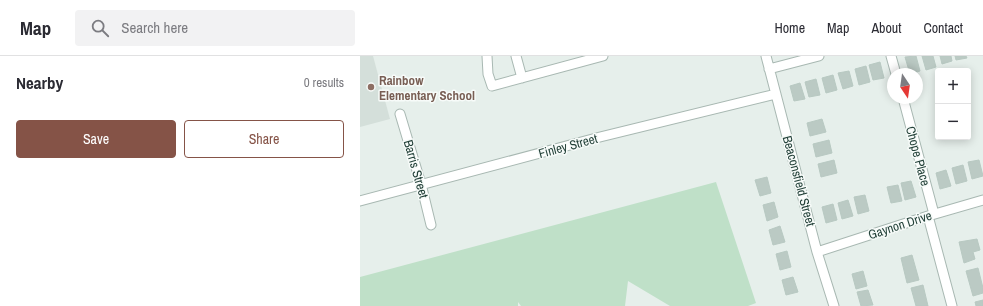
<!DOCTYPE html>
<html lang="en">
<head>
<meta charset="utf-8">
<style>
  body { margin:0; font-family:"Archivo Narrow",sans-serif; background:#f2f2f3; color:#2b2b33 }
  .controls { position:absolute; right:12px; top:12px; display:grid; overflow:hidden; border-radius:4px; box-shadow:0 2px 10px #0003 }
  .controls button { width:36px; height:36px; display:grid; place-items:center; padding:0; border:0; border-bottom:1px solid #e1e1e2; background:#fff; color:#2b2b33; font:20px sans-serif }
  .compass { position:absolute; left:527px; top:12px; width:36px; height:36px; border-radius:50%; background:#fff; box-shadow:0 2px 10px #0003; rotate:167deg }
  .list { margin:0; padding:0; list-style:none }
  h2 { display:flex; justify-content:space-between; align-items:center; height:52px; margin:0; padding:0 16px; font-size:17px }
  h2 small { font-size:13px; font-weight:400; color:#7c7c81 }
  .actions { display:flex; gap:8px; padding:12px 16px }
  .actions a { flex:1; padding:9px 0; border:1px solid #855347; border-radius:4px; text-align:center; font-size:14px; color:#855347 }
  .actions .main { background:#855347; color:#fff }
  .icon { flex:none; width:22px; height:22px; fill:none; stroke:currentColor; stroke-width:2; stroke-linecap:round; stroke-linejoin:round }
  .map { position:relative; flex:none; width:623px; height:250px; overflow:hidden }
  header { display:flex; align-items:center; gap:24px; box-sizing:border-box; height:56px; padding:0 20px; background:#fff; border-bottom:1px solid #e1e1e2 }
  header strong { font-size:19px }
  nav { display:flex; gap:22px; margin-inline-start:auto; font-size:14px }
  .search { width:280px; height:36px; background:#f2f2f3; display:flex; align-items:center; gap:10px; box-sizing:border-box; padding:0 14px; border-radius:4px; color:#7c7c81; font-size:15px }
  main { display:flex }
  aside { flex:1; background:#fff }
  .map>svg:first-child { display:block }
  .built { fill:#d4dfda }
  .green { fill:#bfe0c8 }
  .building { fill:#bbcac4; stroke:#b8c9c2 }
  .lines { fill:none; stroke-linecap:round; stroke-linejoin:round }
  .minor-casing { stroke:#a8b8b2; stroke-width:11 }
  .minor { stroke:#fff; stroke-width:9 }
  .education-dot { fill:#8d6e63; stroke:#f7fbf9; stroke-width:1.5 }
  .labels { text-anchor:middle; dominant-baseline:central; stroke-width:3; stroke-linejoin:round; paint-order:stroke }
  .education-label { font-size:13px; font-weight:bold; fill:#785e54; stroke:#f7fbf9; text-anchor:start }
  .street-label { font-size:13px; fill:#24423a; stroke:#f7fbf9 }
</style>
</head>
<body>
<header>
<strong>Map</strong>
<div class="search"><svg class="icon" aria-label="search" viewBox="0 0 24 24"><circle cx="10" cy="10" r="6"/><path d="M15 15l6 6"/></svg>Search here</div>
<nav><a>Home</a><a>Map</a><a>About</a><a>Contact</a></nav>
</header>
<main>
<aside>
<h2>Nearby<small>0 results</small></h2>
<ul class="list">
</ul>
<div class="actions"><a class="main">Save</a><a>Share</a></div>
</aside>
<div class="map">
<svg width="623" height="250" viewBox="0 0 623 250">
  <rect width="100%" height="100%" fill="#e6efeb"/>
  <path class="built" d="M 0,0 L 13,0 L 30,63 L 0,71 Z"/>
  <path class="green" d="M 356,126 L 396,247 L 388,250 L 310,250 L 268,225 L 265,250 L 161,250 L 158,246 L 158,250 L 0,250 L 0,221 Z"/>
  <path class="building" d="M 556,0 L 560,15 L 550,18 L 545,1 Z
    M 562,0 L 573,0 L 576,11 L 566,14 Z
    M 580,0 L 591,0 L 592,5 L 582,8 Z
    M 595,0 L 606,0 L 607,2 L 596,4 Z
    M 520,6 L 524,22 L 513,24 L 509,9 Z
    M 506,10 L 510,26 L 499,29 L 495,13 Z
    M 489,15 L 493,30 L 483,33 L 478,17 Z
    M 473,19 L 477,34 L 466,37 L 462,22 Z
    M 456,23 L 460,39 L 449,41 L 445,26 Z
    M 440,27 L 445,43 L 434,45 L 430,30 Z
    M 462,63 L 466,76 L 450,80 L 447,67 Z
    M 469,84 L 472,97 L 456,101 L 453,88 Z
    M 474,104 L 477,117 L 461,121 L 458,108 Z
    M 619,104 L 623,120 L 612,123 L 608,106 Z
    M 603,109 L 607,125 L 596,128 L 592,112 Z
    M 586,114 L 591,130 L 580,133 L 576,117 Z
    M 407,121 L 411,137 L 400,140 L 395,124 Z
    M 551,125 L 556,141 L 545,144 L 541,127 Z
    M 538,129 L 542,145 L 531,147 L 527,131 Z
    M 505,139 L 509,155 L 498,158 L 494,141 Z
    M 488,144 L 493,160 L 482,163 L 478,147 Z
    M 414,146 L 418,161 L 407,165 L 403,149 Z
    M 473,148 L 477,164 L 466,167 L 462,151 Z
    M 420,170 L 425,186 L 413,189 L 409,174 Z
    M 617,183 L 620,194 L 613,196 L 615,203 L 604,207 L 599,186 Z
    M 427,195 L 431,211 L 420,214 L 416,198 Z
    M 552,199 L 559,224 L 547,227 L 541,202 Z
    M 618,212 L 623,232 L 623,237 L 613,240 L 606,215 Z
    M 503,215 L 507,230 L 496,233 L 492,218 Z
    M 433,221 L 438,236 L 426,239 L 422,224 Z
    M 563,229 L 568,250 L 556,250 L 551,232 Z
    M 508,234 L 513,249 L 501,250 L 497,236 Z
    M 623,244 L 623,250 L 616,250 L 615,246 Z"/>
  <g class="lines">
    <g class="minor-casing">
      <path id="minor" d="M 127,0 L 128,18 L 132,30 L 243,0
        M 156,0 L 162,22
        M 406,0 L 457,196 L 474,250
        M 531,0 L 536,18
        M 409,13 L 459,0
        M 543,42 L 574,158
        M 40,58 L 61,128 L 71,169
        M 0,145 L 240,81 L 416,38
        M 568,160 L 592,250
        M 457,196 L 568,160 L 623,144"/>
    </g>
    <use href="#minor" class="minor"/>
  </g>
  <circle class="education-dot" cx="11" cy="31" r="4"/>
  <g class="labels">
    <g class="education-label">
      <text x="19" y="24">Rainbow<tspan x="19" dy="15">Elementary School</tspan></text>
    </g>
    <g class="street-label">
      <text transform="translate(208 90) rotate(-15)">Finley Street</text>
      <text transform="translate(558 100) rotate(75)">Chope Place</text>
      <text transform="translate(56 113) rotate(74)">Barris Street</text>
      <text transform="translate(439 125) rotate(75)">Beaconsfield Street</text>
      <text transform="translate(540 169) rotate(-18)">Gaynon Drive</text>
    </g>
  </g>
</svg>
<div class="controls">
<button>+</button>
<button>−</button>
</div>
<svg class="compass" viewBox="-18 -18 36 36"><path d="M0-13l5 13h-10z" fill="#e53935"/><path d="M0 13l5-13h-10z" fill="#7c7c81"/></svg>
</div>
</main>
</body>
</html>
